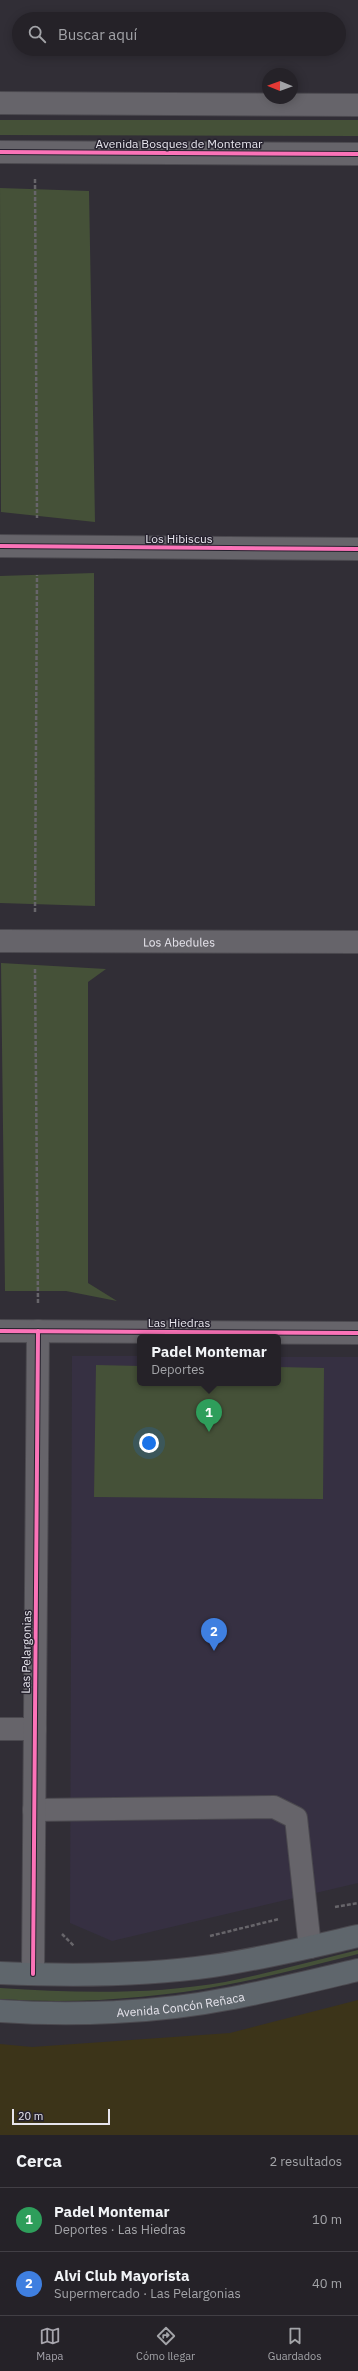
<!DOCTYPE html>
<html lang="es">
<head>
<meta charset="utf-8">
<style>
  body { margin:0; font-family:"IBM Plex Sans",sans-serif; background:#312f34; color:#f1f3f6 }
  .compass { position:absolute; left:262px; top:68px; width:36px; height:36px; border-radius:50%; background:#252228; box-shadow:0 2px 10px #0003; rotate:271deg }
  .scale { position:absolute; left:12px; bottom:10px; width:98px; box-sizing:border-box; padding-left:4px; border:2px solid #e7e5ed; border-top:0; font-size:11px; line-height:14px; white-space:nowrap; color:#e7e5ed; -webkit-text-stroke:3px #26222e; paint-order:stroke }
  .you { position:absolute; left:149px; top:1443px; width:14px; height:14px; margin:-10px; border:3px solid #fff; border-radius:50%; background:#1a73e8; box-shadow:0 0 0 6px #1a73e833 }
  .badge { display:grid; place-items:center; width:26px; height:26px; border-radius:50%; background:#a7a5ad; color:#fff; font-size:13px; font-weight:700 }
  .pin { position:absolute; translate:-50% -33px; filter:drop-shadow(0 1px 2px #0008) }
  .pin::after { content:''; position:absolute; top:21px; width:14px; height:12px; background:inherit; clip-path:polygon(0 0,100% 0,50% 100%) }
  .popup { position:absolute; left:137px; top:1334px; width:144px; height:52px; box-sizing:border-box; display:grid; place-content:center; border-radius:6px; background:#252228; filter:drop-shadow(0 1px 3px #0005); font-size:13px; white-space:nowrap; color:#a3a4a8 }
  .popup b { font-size:15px; color:#f1f3f6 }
  .popup::after { content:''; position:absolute; left:50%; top:100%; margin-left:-8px; border:8px solid transparent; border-top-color:#252228 }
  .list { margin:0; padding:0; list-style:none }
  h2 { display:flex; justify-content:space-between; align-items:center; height:52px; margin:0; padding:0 16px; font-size:17px }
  h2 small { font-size:13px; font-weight:400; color:#a3a4a8 }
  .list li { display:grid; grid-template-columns:26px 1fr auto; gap:12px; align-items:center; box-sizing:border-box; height:64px; padding:0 16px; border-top:1px solid #423f45 }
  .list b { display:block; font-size:15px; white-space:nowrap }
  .list p { margin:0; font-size:13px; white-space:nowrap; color:#a3a4a8 }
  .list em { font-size:13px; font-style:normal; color:#a3a4a8 }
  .icon { flex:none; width:22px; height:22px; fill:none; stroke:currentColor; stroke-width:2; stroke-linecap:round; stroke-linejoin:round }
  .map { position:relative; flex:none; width:358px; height:2135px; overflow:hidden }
  .search { position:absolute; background:#252228; box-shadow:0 2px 10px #0003; left:12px; right:12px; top:12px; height:44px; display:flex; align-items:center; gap:10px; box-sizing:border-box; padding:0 14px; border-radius:22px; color:#a3a4a8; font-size:15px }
  .sheet { height:180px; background:#252228 }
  nav { display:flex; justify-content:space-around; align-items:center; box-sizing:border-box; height:56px; border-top:1px solid #423f45; background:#252228; font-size:11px; color:#a3a4a8 }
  nav a { display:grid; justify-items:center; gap:2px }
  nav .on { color:#a7a5ad }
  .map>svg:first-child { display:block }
  .built { fill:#363042 }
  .green { fill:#455138 }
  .sand { fill:#3c3419 }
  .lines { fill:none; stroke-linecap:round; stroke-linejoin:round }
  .minor-casing { stroke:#4b494f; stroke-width:24 }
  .major-casing { stroke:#4b494f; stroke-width:24 }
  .path { stroke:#67656a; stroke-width:2.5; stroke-dasharray:4 2; stroke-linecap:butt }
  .minor { stroke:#66646a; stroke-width:22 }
  .major { stroke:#5f666c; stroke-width:22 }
  .cycleway-casing { stroke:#26222e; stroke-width:6 }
  .cycleway { stroke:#fb73b8; stroke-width:4 }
  .labels { text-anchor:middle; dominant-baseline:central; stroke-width:3; stroke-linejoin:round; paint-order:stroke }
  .street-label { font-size:12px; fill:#e7e5ed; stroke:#26222e }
</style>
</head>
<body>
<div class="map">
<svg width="358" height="2135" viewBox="0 0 358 2135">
  <rect width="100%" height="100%" fill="#312e36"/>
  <path class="built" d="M 72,1356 L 140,1356 L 140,1383 L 278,1383 L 278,1357 L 358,1357 L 358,1883 L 112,1941 L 70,1923 Z"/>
  <path class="green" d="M 0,120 L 358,120 L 358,136 L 0,135 Z
    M 0,188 L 89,191 L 95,522 L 1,512 Z
    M 94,573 L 95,906 L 0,903 L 0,576 Z
    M 1,963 L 106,969 L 88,982 L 88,1283 L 117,1301 L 66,1291 L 5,1291 Z
    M 96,1365 L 140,1366 L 140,1383 L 278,1383 L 278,1367 L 324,1368 L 323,1499 L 94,1497 Z
    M 358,1950 L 358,1954 C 314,1965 269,1977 225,1985 C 152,1999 74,2004 0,1999 L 0,1988 C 75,1993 151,1995 225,1982 C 269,1973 314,1961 358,1950 Z"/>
  <path class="sand" d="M 358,2000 L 358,2135 L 0,2135 L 0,2044 L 32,2047 L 230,2033 Z"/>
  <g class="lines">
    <g class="minor-casing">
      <g id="minor">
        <path d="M 0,103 L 358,105"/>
        <path d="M 0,152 L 358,154"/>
        <path d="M 0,546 L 358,549"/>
        <path id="s1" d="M 0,941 L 358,942"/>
        <path d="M 0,1331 L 358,1333"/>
        <path d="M 0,1729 L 35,1729"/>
        <path d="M 34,1810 L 274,1807 L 296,1818 L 310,1947"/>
        <path d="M 33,1974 L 38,1331"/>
      </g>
    </g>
    <g class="major-casing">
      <g id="major">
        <path d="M 0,1973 C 70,1976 143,1976 212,1966 C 261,1959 310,1947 358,1936"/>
        <path id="s2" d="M 0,2011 C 71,2016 157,2013 227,1999 C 271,1991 315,1980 358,1970"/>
      </g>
    </g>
    <path class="path" d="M 35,179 L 37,518
      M 35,912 L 37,575
      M 35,969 L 38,1304
      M 335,1907 L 358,1903
      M 62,1934 L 74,1946
      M 210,1936 L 279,1919"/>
    <use href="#minor" class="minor"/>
    <use href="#major" class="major"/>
    <g class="cycleway-casing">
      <path id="cycleway" d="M 0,152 L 358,154
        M 0,546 L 358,549
        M 0,1331 L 358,1333
        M 33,1974 L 38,1331"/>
    </g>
    <use href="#cycleway" class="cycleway"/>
  </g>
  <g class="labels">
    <g class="street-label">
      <text x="179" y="143">Avenida Bosques de Montemar</text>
      <text x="179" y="538">Los Hibiscus</text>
      <text stroke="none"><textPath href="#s1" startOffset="179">Los Abedules</textPath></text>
      <text x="179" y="1322">Las Hiedras</text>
      <text transform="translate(26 1652) rotate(-89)">Las Pelargonias</text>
      <text stroke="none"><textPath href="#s2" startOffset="181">Avenida Concón Reñaca</textPath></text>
    </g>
  </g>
</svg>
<svg class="compass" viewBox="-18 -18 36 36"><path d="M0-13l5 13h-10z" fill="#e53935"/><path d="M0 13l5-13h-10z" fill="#a3a4a8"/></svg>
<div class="scale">20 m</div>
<div class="you"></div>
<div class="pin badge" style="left:209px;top:1432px;background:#2e9e5b">1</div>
<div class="popup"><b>Padel Montemar</b>Deportes</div>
<div class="pin badge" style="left:214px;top:1651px;background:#3f7fe0">2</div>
<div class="search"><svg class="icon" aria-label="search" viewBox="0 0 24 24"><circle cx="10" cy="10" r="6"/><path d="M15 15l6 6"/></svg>Buscar aquí</div>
</div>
<section class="sheet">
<h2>Cerca<small>2 resultados</small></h2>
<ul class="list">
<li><span class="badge" style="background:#2e9e5b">1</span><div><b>Padel Montemar</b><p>Deportes · Las Hiedras</p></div><em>10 m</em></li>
<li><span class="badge" style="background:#3f7fe0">2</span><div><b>Alvi Club Mayorista</b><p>Supermercado · Las Pelargonias</p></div><em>40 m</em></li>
</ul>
</section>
<nav>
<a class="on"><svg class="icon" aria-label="map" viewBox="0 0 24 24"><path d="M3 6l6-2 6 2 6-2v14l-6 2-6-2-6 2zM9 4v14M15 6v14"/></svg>Mapa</a>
<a><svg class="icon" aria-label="directions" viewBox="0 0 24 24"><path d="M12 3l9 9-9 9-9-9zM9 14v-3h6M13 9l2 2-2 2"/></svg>Cómo llegar</a>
<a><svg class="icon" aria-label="saved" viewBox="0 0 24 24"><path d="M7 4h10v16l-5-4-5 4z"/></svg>Guardados</a>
</nav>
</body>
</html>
